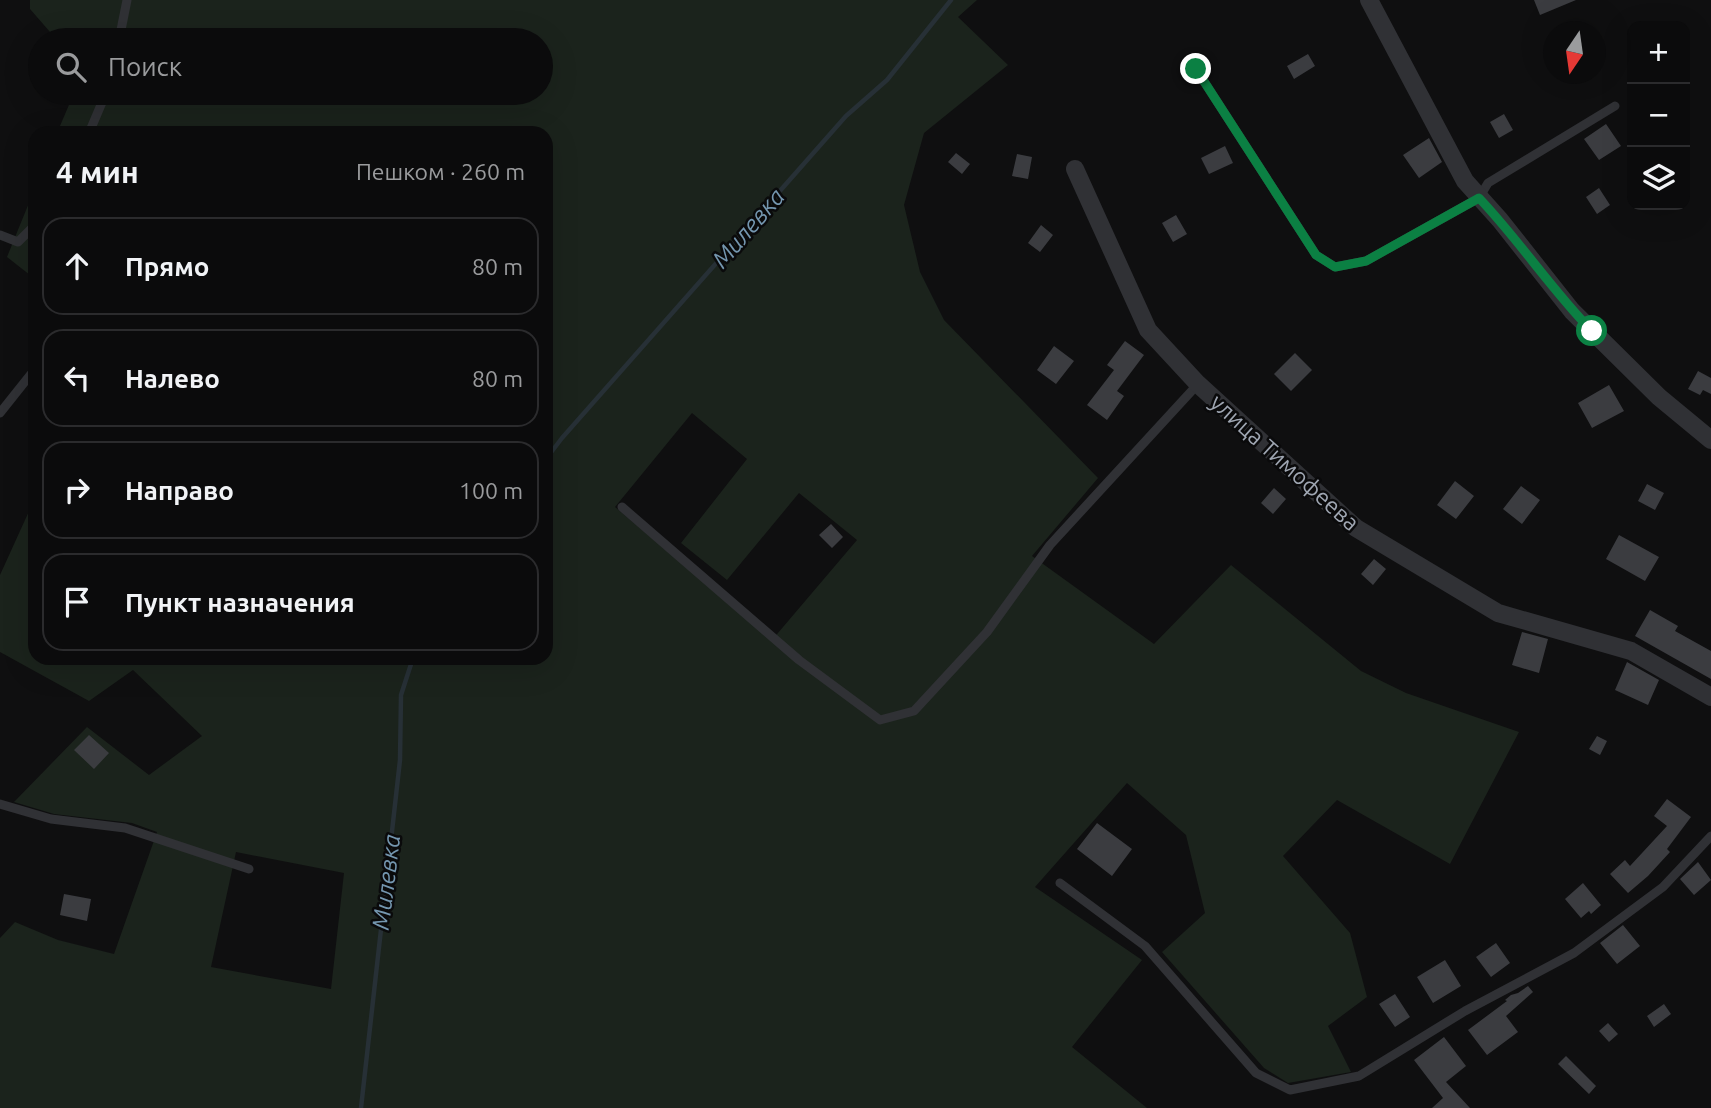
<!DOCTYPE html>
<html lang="ru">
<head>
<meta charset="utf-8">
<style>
  body { margin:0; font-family:Ubuntu,sans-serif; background:#141415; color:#f1f3f6 }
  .controls { position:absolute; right:21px; top:21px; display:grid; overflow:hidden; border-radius:14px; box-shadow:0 7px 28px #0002 }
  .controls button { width:63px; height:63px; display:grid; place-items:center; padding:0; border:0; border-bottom:2px solid #2b2b2d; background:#0b0b0c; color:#f1f3f6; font:35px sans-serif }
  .compass { position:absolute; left:1543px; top:21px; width:63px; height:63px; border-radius:50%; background:#0b0b0c; box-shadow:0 7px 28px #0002; rotate:193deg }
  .stop { position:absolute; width:21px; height:21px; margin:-16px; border:5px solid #0b8043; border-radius:50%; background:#fff }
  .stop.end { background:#0b8043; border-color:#fff; box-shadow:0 2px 7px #0008 }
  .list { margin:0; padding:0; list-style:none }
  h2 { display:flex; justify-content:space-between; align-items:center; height:91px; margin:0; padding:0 28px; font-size:30px }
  h2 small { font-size:23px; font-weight:400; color:#9a9b9d }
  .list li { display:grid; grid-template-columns:46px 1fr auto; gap:21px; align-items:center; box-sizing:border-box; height:98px; margin:0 14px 14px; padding:0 14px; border:2px solid #2b2b2d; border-radius:21px }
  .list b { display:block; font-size:26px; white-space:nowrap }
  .list em { font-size:23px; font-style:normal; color:#9a9b9d }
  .icon { flex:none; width:38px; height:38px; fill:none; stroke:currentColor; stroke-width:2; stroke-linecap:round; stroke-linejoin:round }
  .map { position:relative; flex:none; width:1711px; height:1108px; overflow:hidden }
  .search { position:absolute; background:#0b0b0c; box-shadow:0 7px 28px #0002; left:28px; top:28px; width:525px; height:77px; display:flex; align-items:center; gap:18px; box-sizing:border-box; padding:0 24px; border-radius:38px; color:#9a9b9d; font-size:26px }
  .panel { position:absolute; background:#0b0b0c; box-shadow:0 7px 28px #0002; left:28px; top:126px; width:525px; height:539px; border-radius:21px }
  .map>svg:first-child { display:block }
  .green { fill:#1b231c; fill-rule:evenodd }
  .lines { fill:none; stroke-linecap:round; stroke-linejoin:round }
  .stream { stroke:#273036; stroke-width:4.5 }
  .building { fill:#3b3c40 }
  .service { stroke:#303135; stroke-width:9 }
  .minor { stroke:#303135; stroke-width:18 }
  .route { stroke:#0b8043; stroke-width:9 }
  .labels { text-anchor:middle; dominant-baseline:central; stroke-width:5; stroke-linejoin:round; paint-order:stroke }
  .street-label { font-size:23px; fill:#9fa6b2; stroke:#0a0a0b }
  .water-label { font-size:24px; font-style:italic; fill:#7496af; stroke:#0a0a0b }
</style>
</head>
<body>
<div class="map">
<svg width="1711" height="1108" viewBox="0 0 1711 1108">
  <rect width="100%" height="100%" fill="#0f0f10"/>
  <path class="green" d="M 30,0 L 977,0 L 958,17 L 1008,65 L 924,133 L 904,205 L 920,272 L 944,320 L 1098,478 L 1032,556 L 1154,644 L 1231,565 L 1361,671 L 1406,693 L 1519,732 L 1450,864 L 1337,800 L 1283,856 L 1350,933 L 1367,997 L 1328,1026 L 1351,1072 L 1288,1083 L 1264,1068 L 1162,952 L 1205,913 L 1186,835 L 1127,783 L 1035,887 L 1142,960 L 1072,1047 L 1147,1108 L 0,1108 L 0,938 L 15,922 L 58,940 L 114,954 L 157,832 L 132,823 L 54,814 L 14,802 L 87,727 L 149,775 L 202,736 L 133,670 L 89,701 L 0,652 L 0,575 L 35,498 L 35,658 L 546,658 L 546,133 L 57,133 L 74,93 L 541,93 L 541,40 L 57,40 L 30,9 ZM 692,413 L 747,459 L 681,543 L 727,580 L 799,493 L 857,540 L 772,640 L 615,507 ZM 236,852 L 344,873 L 331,989 L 211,967 Z
    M 35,188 L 35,279 L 7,257 Z"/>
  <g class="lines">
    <path class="stream" d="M 546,459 L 562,438 L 846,116 L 887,80 L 951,0
      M 361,1108 L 400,760 L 401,695 L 413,658"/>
  </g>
  <path class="building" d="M 1534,0 L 1576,0 L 1540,15 Z
    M 1308,54 L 1315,66 L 1294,79 L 1287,66 Z
    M 1504,114 L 1513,130 L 1499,138 L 1490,122 Z
    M 1606,124 L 1621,146 L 1599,160 L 1584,139 Z
    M 1429,138 L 1442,162 L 1419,178 L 1403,155 Z
    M 1225,146 L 1233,163 L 1209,174 L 1201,158 Z
    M 956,153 L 970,164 L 962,174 L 948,162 Z
    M 1017,154 L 1032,157 L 1028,179 L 1012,176 Z
    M 1599,188 L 1610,205 L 1597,214 L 1586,197 Z
    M 1176,215 L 1187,234 L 1173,242 L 1162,223 Z
    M 1041,225 L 1053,235 L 1040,252 L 1028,243 Z
    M 1125,341 L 1144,355 L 1117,391 L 1124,396 L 1107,420 L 1087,405 L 1114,370 L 1107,365 Z
    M 1054,346 L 1074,361 L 1056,384 L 1037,370 Z
    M 1295,353 L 1312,370 L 1291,391 L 1274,374 Z
    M 1698,371 L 1711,378 L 1711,394 L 1703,390 L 1700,395 L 1688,389 Z
    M 1609,385 L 1624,411 L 1592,428 L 1578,403 Z
    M 1455,481 L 1474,496 L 1456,519 L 1437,505 Z
    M 1647,484 L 1664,493 L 1655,510 L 1638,501 Z
    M 1521,486 L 1540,500 L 1522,524 L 1503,509 Z
    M 1274,488 L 1286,499 L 1273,514 L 1261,503 Z
    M 831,524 L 843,537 L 832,548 L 819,535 Z
    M 1619,535 L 1659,557 L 1645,581 L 1606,559 Z
    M 1374,559 L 1386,569 L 1373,585 L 1361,574 Z
    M 1650,610 L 1678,626 L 1675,631 L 1711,651 L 1711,679 L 1635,636 Z
    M 1522,632 L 1548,639 L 1539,673 L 1512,665 Z
    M 1627,662 L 1659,680 L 1648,705 L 1615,690 Z
    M 89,735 L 109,753 L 94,769 L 74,750 Z
    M 1597,736 L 1607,741 L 1600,755 L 1589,749 Z
    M 1667,799 L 1691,817 L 1667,849 L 1670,852 L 1648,876 L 1628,893 L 1610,874 L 1625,860 L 1630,866 L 1667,826 L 1654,816 Z
    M 1097,823 L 1132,849 L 1112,876 L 1077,849 Z
    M 1698,862 L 1711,880 L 1694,895 L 1680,879 Z
    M 1583,883 L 1601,905 L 1591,914 L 1589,911 L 1581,918 L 1565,899 Z
    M 64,894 L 91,899 L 87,921 L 60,915 Z
    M 1623,925 L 1640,946 L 1617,964 L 1600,943 Z
    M 1496,943 L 1510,963 L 1491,977 L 1476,957 Z
    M 1445,960 L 1461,986 L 1433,1003 L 1417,977 Z
    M 1528,986 L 1533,992 L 1506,1016 L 1518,1032 L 1487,1055 L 1468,1030 L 1507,1001 L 1505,1000 L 1511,995 L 1518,993 Z
    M 1395,994 L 1410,1017 L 1395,1027 L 1379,1004 Z
    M 1664,1004 L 1671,1014 L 1654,1027 L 1647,1016 Z
    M 1608,1023 L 1618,1034 L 1609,1042 L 1599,1031 Z
    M 1444,1037 L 1466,1066 L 1446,1082 L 1470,1108 L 1432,1108 L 1443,1098 L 1414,1060 Z
    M 1566,1056 L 1596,1086 L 1589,1094 L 1558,1064 Z"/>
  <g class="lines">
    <path class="service" d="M 119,40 L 127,0
      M 1196,69 L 1316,255 L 1335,267 L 1366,261 L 1479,198 L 1488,183 L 1615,106
      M 89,133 L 106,93
      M 0,235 L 18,242 L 35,225
      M 0,413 L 35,369
      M 622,507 L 799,660 L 880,720 L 914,711 L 987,632 L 1050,545 L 1198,384
      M 0,804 L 51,819 L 125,828 L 249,869
      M 1060,883 L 1145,946 L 1256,1073 L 1290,1090 L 1359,1076 L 1465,1011 L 1574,953 L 1663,887 L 1711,836"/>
    <path class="minor" d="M 1369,0 L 1465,181 L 1500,220 L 1572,311 L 1659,397 L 1711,440
      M 1075,169 L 1148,330 L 1198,384 L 1356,528 L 1498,613 L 1631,651 L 1711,697"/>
  </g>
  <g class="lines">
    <path class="route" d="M 1196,69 L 1316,255 L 1335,267 L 1366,261 L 1479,198 C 1519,240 1551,289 1592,331"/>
  </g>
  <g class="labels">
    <g class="street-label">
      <text transform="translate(1285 462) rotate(42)">улица Тимофеева</text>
    </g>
    <g class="water-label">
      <text transform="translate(748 228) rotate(-49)">Милевка</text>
      <text transform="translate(386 882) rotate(-83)">Милевка</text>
    </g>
  </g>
</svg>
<div class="controls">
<button>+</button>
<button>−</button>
<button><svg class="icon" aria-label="layers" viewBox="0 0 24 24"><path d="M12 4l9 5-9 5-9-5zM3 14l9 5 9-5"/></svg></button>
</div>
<svg class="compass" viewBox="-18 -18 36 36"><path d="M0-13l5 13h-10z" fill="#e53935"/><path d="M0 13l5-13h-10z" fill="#9a9b9d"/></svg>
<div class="stop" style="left:1592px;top:331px"></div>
<div class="stop end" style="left:1196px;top:69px"></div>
<div class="search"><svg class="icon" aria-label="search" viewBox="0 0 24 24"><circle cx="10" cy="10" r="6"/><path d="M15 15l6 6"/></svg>Поиск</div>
<section class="panel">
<h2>4 мин<small>Пешком · 260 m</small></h2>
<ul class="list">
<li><svg class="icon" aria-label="ahead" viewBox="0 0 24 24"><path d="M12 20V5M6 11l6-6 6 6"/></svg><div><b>Прямо</b></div><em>80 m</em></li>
<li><svg class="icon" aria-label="left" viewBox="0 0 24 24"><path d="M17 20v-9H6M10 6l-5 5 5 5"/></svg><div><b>Налево</b></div><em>80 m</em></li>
<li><svg class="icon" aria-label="right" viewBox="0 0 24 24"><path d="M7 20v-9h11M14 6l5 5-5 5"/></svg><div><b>Направо</b></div><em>100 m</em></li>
<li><svg class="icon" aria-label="arrive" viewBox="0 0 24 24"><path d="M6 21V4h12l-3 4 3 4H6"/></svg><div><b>Пункт назначения</b></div></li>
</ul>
</section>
</div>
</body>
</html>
